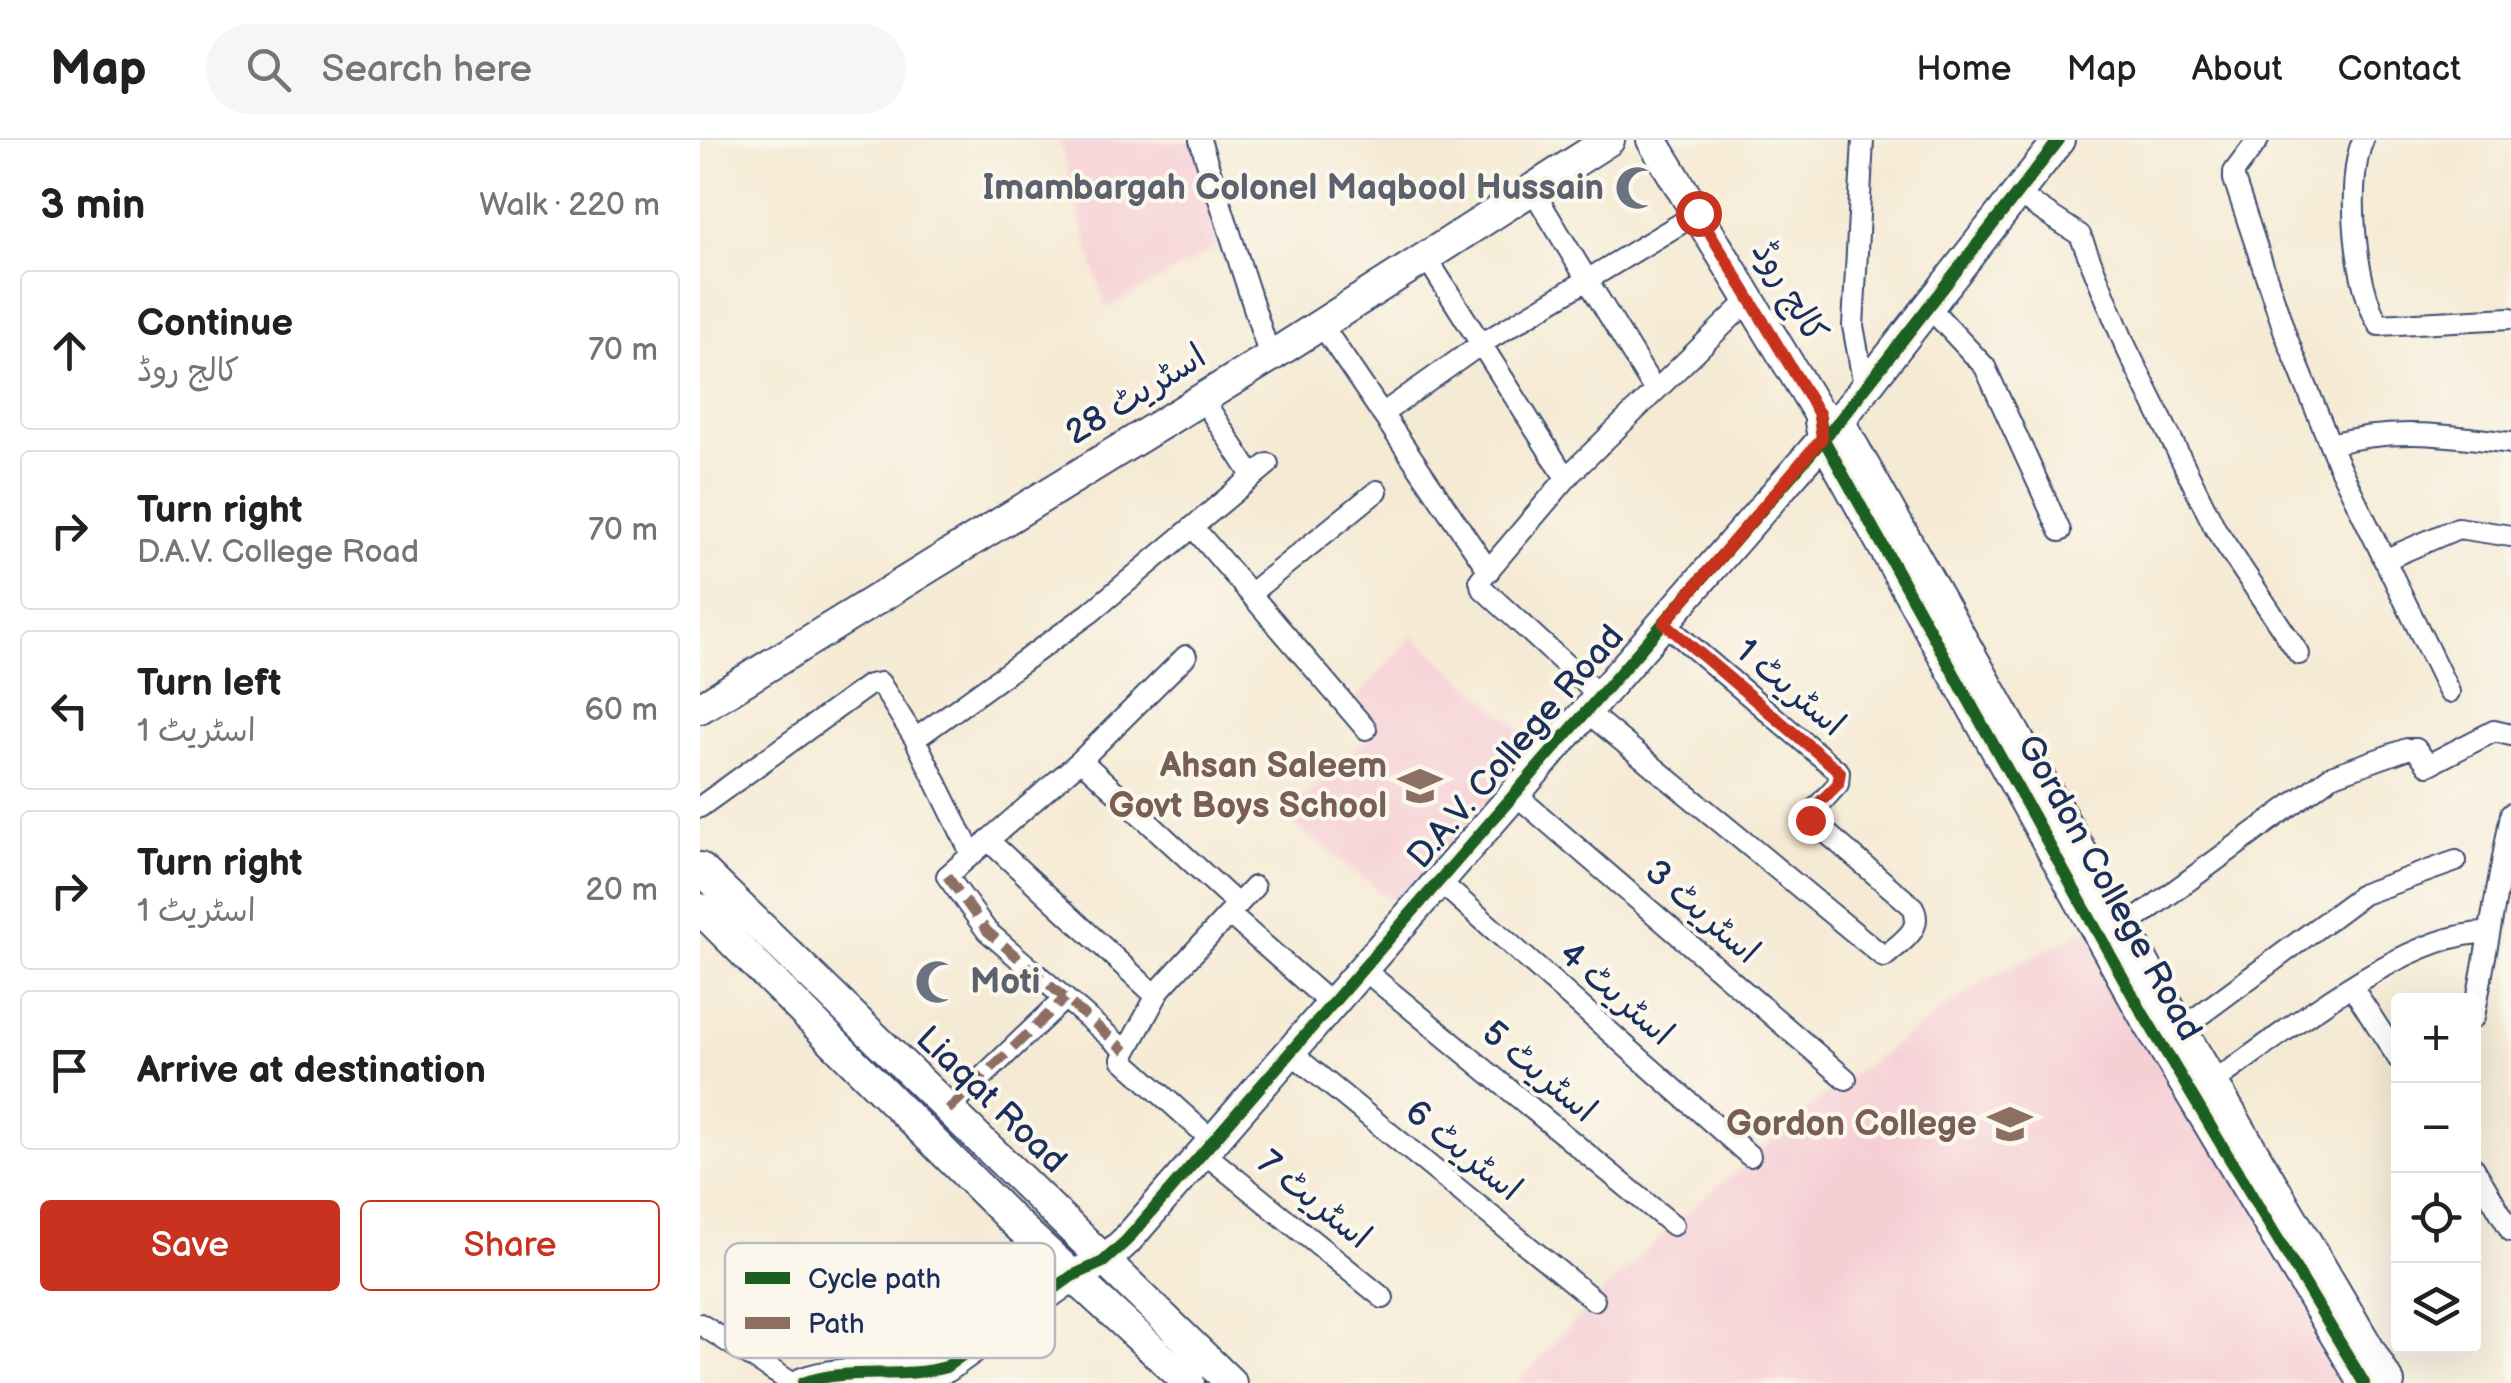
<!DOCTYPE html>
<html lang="en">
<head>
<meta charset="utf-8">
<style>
  body { margin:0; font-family:"Balsamiq Sans","Playpen Sans Arabic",sans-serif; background:#f6f6f6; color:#202124 }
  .controls { position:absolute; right:30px; bottom:30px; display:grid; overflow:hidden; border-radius:10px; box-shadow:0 10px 40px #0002 }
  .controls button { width:90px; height:90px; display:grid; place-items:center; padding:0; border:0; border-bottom:2px solid #e0e0e0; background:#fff; color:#202124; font:50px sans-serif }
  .stop { position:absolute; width:30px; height:30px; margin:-22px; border:8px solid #c8321e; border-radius:50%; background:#fff }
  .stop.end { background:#c8321e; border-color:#fff; box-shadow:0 2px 10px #0008 }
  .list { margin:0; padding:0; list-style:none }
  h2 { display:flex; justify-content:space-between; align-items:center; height:130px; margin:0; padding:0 40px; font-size:42px }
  h2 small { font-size:32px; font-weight:400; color:#757577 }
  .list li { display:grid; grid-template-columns:65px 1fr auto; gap:30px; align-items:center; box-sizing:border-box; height:160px; margin:0 20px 20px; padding:0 20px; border:2px solid #e0e0e0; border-radius:10px }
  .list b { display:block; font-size:38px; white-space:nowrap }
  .list p { margin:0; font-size:32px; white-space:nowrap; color:#757577 }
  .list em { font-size:32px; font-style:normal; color:#757577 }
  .actions { display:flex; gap:20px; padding:30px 40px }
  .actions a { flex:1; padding:22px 0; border:2px solid #c8321e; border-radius:10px; text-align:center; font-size:35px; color:#c8321e }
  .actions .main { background:#c8321e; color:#fff }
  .icon { flex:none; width:55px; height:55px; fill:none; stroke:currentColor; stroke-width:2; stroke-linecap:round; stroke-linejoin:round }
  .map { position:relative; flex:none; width:1811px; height:1243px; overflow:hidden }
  header { display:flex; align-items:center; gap:60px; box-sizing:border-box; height:140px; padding:0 50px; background:#fff; border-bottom:2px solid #e0e0e0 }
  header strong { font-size:48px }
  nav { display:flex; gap:55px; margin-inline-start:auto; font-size:35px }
  .search { width:700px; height:90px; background:#f6f6f6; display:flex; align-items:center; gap:25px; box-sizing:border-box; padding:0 35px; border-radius:55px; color:#757577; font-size:38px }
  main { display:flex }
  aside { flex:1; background:#fff }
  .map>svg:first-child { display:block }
  .built { fill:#f6cfd5 }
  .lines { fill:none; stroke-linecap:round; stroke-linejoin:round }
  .street-casing { stroke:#3c4b70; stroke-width:24 }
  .secondary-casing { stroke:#3c4b70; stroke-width:34 }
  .street { stroke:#fff; stroke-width:20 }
  .secondary { stroke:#fff; stroke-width:30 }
  .quiet { stroke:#8d6e63; stroke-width:10; stroke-dasharray:20 10; stroke-linecap:butt }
  .cycleway-casing { stroke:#fbf7ec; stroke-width:19 }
  .cycleway { stroke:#1b5e20; stroke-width:12 }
  .route { stroke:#c8321e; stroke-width:12 }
  .labels { text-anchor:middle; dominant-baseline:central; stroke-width:8; stroke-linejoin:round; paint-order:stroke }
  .worship-label { font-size:35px; font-weight:bold; fill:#5b616d; stroke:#fbf7ec; text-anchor:end }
  .street-label { font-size:35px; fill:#1b2f5e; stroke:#fbf7ec }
  .education-label { font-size:35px; font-weight:bold; fill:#785e54; stroke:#fbf7ec; text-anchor:end }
  .key { fill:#fbf7ec; stroke:#b8bbc1; stroke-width:2.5 }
  .key-label { font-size:28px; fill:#1b2f5e }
</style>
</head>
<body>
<header>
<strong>Map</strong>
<div class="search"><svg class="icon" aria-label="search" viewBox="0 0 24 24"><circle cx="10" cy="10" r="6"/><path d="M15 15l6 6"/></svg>Search here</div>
<nav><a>Home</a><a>Map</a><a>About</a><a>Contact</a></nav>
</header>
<main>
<aside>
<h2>3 min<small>Walk · 220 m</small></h2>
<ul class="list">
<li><svg class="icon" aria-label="ahead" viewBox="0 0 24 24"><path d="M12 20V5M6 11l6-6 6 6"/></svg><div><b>Continue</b><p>کالج روڈ</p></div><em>70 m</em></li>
<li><svg class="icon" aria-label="right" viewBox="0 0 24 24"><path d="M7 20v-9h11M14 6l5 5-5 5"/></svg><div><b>Turn right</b><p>D.A.V. College Road</p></div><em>70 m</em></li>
<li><svg class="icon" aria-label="left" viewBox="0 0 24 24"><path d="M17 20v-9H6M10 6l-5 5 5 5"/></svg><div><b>Turn left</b><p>اسٹریٹ 1</p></div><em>60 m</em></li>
<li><svg class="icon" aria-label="right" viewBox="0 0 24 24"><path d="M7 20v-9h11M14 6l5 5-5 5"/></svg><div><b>Turn right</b><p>اسٹریٹ 1</p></div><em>20 m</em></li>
<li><svg class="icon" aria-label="arrive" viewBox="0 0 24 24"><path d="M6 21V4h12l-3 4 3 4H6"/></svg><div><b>Arrive at destination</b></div></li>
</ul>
<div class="actions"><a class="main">Save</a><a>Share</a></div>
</aside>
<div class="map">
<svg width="1811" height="1243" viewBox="0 0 1811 1243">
  <rect width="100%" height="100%" fill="#fbf7ec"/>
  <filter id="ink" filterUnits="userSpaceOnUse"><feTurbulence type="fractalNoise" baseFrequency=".01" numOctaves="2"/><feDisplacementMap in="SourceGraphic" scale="20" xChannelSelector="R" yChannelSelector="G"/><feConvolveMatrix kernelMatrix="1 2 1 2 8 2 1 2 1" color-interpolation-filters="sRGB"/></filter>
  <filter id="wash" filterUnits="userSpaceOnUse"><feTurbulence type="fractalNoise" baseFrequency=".0048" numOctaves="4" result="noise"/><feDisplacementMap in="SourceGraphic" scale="40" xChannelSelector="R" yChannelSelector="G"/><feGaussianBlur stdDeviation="2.25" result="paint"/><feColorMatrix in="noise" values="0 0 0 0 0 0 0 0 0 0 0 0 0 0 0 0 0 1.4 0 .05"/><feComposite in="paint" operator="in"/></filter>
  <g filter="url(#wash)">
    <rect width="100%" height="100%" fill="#f5ead4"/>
    <path class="built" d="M 359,0 L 500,0 L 534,98 L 406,169 Z
      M 713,496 L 850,615 L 712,776 L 584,677 L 668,597 L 648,567 Z
      M 1409,778 L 1668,1243 L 817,1243 L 894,1160 L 973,1085 L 1129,952 L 1284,841 Z"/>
  </g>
  <g filter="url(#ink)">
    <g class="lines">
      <g class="street-casing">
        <path id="street" d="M 500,0 L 570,217
          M 1163,0 L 1153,186 L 1165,251
          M 1558,0 L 1534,32 L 1534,39 L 1586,196 L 1638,324 L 1749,552
          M 1663,0 C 1645,41 1655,147 1679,185 L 1811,178
          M 832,49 L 955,251
          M 1317,54 L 1380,95 L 1425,205 L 1516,390 L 1599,514
          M 726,117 L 866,338
          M 1230,168 L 1285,227 L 1360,391
          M 621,184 L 789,431
          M 502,258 L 553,337
          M 682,274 L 781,204 L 998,73
          M 1630,304 C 1695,287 1745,295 1811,303
          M 493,387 L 666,589
          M 1684,420 L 1758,388 L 1811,396
          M 552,452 L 677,351
          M 900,556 L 782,448 L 780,440 L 871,333 L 1050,159
          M 887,572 L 1184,817 C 1201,802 1224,790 1213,767 L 1108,677 L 1138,644 L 1139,632 L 964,483
          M 215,599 L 390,473 L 568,324
          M 381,620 L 538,765
          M 815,654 L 1146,939
          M 0,667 L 169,545 L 180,543 L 215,599 L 272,715
          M 288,700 L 456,856
          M 739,741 L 1050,1016
          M 529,774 L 632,865
          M 1425,787 L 1631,636 L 1707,609 L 1716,609 L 1728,625 L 1794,591 L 1811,595
          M 663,829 L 973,1085
          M 1653,848 L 1698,918
          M 1774,877 L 1811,674
          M 1481,889 L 1663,754 L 1756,721
          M 426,911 L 287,791 L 247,736 L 381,620 L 486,516
          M 590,912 L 894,1160
          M 1513,942 C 1582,896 1707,790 1789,793
          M 248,970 L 365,858
          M 513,1001 L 422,919 L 461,848 L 554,747
          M 503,1012 L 683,1158
          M 1774,1028 L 1811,1091
          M 0,1184 L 92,1243"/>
      </g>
      <g class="secondary-casing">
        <path id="secondary" d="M 952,0 L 1119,274 L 1139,281
          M 1120,281 L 1123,298 L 1442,872 L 1664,1243
          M 1139,281 L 1481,889 L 1689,1243
          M 0,568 L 570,217 L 909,0
          M 0,728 L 531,1243
          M 0,769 L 311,1079 L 489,1243
          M 103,1243 C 148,1226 199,1240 246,1227 L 372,1136 L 403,1122 L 426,1101 L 1139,281 L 1359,0"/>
      </g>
      <use href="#street" class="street"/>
      <use href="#secondary" class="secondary"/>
      <path class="quiet" d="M 247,736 L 287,791 L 426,911
        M 248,970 L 365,858"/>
      <g class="cycleway-casing">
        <path id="cycleway" d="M 1119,274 L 1123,298 L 1442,872 L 1664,1243
          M 103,1243 C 148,1226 199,1240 246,1227 L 372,1136 L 403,1122 L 426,1101 L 1139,281 L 1359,0"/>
      </g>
      <use href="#cycleway" class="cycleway"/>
    </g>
  </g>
  <g class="lines" filter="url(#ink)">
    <path class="route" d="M 998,73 L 1119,274 L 1122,298 L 964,483 L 1140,632 L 1138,644 L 1109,673 L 1110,680"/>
  </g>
  <defs>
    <g id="mosque-bare" transform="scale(3.45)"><path d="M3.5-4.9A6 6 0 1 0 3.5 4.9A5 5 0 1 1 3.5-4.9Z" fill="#6b7280" stroke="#fbf7ec" stroke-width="2.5" paint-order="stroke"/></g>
    <g id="school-bare" transform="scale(3.45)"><path d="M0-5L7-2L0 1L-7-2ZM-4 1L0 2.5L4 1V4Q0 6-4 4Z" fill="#8d6e63" stroke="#fbf7ec" stroke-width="2.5" paint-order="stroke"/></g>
    <g id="university-bare" transform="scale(3.45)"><path d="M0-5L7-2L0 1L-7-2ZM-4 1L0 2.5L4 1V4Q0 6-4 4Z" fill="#8d6e63" stroke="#fbf7ec" stroke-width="2.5" paint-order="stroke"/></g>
  </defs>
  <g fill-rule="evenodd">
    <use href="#mosque-bare" x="937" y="48"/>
    <use href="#school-bare" x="720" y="646"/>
    <use href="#mosque-bare" x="237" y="842"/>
    <use href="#university-bare" x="1310" y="984"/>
  </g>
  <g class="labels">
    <g class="worship-label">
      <text x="904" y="48">Imambargah Colonel Maqbool Hussain</text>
      <text x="270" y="842" text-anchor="start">Moti</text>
    </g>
    <g class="street-label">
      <text transform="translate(1089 152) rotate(59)">کالج روڈ</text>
      <text transform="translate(436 255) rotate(-32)">اسٹریٹ 28</text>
      <text transform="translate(1090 548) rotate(40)">اسٹریٹ 1</text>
      <text transform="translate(816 607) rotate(-49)">D.A.V. College Road</text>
      <text transform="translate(1409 748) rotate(61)">Gordon College Road</text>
      <text transform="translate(1002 772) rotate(41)">اسٹریٹ 3</text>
      <text transform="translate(916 854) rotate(41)">اسٹریٹ 4</text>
      <text transform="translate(839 932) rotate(40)">اسٹریٹ 5</text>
      <text transform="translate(291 960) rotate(44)">Liaqat Road</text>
      <text transform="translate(763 1011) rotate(39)">اسٹریٹ 6</text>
      <text transform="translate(614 1060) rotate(39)">اسٹریٹ 7</text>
    </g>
    <g class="education-label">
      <text x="687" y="626">Ahsan Saleem<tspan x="687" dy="40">Govt Boys School</tspan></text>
      <text x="1277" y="984">Gordon College</text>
    </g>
  </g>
  <rect x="25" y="1103" width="330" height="115" rx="15" class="key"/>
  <rect x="45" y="1132" width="45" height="12" fill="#1b5e20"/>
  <rect x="45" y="1177" width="45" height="12" fill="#8d6e63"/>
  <g class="key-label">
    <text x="108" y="1148">Cycle path</text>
    <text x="108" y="1193">Path</text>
  </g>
</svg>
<div class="controls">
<button>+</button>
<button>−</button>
<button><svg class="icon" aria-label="locate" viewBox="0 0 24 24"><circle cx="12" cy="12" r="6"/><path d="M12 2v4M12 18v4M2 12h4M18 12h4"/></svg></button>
<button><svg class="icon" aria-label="layers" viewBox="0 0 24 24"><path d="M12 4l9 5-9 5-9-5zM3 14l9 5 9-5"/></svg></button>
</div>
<div class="stop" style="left:998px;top:73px"></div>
<div class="stop end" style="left:1110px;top:680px"></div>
</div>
</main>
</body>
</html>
